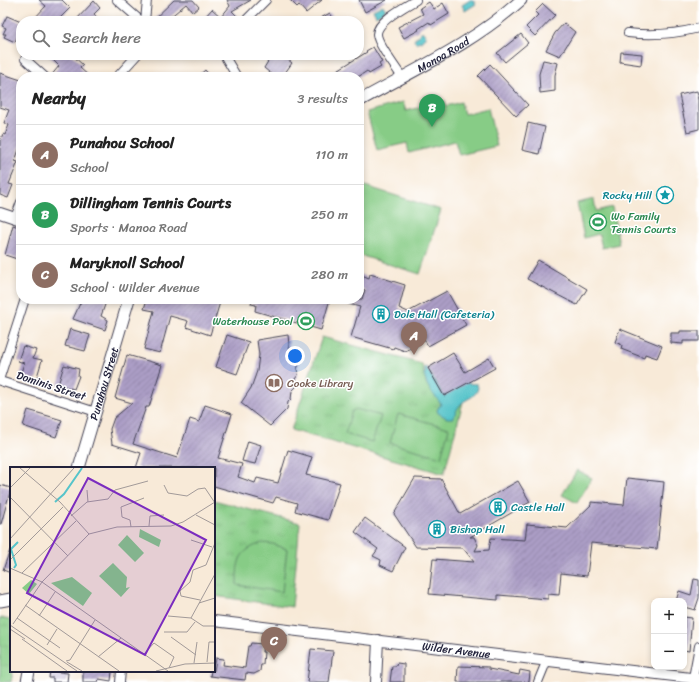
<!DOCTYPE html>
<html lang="en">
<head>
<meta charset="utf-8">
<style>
  body { margin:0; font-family:Sriracha,sans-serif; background:#f2f2f2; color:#222 }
  .controls { position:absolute; right:12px; bottom:12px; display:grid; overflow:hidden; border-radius:8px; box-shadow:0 2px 6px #0003 }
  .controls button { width:36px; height:36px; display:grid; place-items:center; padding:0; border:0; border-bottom:1px solid #e0e0e0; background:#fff; color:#222; font:20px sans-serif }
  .you { position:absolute; left:295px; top:356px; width:14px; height:14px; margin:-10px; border:3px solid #fff; border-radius:50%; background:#1a73e8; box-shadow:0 0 0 6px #1a73e833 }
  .badge { display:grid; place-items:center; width:26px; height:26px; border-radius:50%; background:#0f766e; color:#fff; font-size:13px; font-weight:700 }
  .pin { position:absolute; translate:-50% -33px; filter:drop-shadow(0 1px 2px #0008) }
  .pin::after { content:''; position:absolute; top:21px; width:14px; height:12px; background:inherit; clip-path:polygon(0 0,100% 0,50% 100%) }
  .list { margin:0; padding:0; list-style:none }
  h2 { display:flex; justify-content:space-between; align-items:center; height:52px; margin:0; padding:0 16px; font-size:17px }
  h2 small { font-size:13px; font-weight:400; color:#767676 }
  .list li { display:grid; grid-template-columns:26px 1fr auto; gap:12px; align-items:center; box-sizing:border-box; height:60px; padding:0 16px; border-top:1px solid #e0e0e0 }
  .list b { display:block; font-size:15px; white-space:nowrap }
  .list p { margin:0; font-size:13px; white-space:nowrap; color:#767676 }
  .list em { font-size:13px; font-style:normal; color:#767676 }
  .icon { flex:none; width:22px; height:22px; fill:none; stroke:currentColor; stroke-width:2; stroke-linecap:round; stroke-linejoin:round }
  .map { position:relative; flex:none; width:699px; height:682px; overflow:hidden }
  .search { position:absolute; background:#fff; box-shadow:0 2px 6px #0003; left:16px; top:16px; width:348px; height:44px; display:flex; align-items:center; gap:10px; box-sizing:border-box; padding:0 14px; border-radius:16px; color:#767676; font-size:15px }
  .panel { position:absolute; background:#fff; box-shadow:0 2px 6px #0003; left:16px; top:72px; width:348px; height:232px; border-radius:16px }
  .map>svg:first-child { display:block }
  .grass { fill:url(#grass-tufts); stroke:#547760 }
  .pitch { fill:#87cc86; stroke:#547760 }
  .water { fill:#56c4ca; stroke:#3c7382 }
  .building { fill:url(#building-hatch) }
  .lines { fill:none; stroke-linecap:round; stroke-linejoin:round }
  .minor-casing { stroke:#424053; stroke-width:10 }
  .tertiary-casing { stroke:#424053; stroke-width:12 }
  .secondary-casing { stroke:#424053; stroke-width:13 }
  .minor { stroke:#fff; stroke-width:8 }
  .tertiary { stroke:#fff; stroke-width:10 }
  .secondary { stroke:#fff; stroke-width:11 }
  .labels { text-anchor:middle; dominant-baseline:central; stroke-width:3; stroke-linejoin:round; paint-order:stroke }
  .street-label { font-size:11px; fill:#22223b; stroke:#fff }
  .culture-label { font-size:11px; fill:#0d838f; stroke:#fff; text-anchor:start }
  .leisure-label { font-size:11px; fill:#27864d; stroke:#fff; text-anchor:start }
  .education-label { font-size:11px; fill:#785e54; stroke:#fff; text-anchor:start }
  .inset-river { fill:none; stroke:#56c4ca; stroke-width:2 }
  .inset-road { fill:none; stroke:#a29a99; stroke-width:1 }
  .view { fill:#7b2cbf; fill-opacity:0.15; stroke:#7b2cbf; stroke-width:2 }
  .inset-edge { fill:none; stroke:#22223b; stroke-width:2 }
</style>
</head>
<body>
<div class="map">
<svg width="699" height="682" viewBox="0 0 699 682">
  <defs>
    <pattern id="grass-tufts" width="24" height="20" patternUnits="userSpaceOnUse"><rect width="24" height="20" fill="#87cc86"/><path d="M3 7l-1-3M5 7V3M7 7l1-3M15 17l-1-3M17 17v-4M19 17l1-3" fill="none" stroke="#74af75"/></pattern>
    <pattern id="building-hatch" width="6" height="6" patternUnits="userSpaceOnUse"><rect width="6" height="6" fill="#ac9ec6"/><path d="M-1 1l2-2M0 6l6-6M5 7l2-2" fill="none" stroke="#8c80a2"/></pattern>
  </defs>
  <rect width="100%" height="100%" fill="#fff"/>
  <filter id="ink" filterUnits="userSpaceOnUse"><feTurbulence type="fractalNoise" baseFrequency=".025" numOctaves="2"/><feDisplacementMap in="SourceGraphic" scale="8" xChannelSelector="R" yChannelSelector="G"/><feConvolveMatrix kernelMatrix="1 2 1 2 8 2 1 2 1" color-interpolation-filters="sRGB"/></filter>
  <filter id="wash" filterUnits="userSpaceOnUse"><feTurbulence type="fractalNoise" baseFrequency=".012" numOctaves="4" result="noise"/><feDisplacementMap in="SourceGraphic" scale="16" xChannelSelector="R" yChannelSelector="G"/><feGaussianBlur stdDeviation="0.9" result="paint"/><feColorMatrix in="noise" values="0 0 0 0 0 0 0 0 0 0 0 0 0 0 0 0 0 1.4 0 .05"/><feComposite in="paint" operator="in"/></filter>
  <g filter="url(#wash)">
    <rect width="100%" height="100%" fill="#f8ead8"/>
    <path class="grass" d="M 322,337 L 422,364 L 426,383 L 441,404 L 437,410 L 442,415 L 463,402 L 444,474 L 291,430 Z
      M 214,500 L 300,523 L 292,607 L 214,596 Z
      M 0,618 L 11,619 L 11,671 L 13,671 L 11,682 L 0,682 Z"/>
    <path class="pitch" d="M 445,101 L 446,106 L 461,102 L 464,114 L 488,108 L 497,146 L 459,155 L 455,141 L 409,153 L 407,143 L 377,150 L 367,112 L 403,102 L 406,111 Z
      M 359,184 L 441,210 L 420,274 L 359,255 Z
      M 594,199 L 596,211 L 612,207 L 619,244 L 602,248 L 599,234 L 584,238 L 577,203 Z
      M 356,409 L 381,416 L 372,442 L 345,434 L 352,411 Z
      M 398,414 L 449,428 L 441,457 L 390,443 Z
      M 577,470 L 592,478 L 577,503 L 562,495 Z
      M 262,543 L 273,544 L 287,549 L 282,592 L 237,585 C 237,561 238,551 262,543 Z"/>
    <path class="water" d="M 470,0 L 473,0 L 476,4 L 465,11 L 462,5 Z
      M 383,5 L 386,10 L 376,16 L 373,10 Z
      M 422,31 L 426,36 L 421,42 L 419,41 L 416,43 L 414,40 Z
      M 426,367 L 444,396 L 466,383 L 477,384 L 478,388 C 475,398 469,397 462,403 C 458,406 455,414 453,418 L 447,418 L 438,413 L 437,410 L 441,404 C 433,393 426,388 424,373 L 426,372 L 424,368 Z"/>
    <g id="blocks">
      <path class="building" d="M 39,0 L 62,0 L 70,8 L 57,21 L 32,21 L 46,6 Z
        M 174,0 L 193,0 L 199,7 L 193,12 L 186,4 L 169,18 L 172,21 L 152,21 Z
        M 227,0 L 251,0 L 232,11 L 237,16 L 233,21 L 207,21 L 204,18 L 212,9 L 221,17 L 230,6 Z
        M 290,0 L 322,0 L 306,13 L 299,5 L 297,7 Z
        M 359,0 L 387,0 L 365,12 Z
        M 94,1 L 100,8 L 94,14 L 100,21 L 75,21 Z
        M 429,2 L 434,9 L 443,3 L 449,14 L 431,25 L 429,22 L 418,29 L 419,30 L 404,38 L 398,27 L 423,14 L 420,8 Z
        M 543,4 L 555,15 L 535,36 L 526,27 L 538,15 L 535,12 Z
        M 330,13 L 335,21 L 315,21 Z
        M 7,16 L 21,22 L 21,28 L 15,42 L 4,37 L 6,34 L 3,34 L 6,28 L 2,26 Z
        M 564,23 L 575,32 L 560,56 L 546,50 L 555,33 Z
        M 521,34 L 528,43 L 505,62 L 497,53 Z
        M 373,47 L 382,62 L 379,64 L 381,67 L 369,74 L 367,71 L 358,77 L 326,77 L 367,52 L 366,51 Z
        M 621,52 L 642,54 L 641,65 L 620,62 Z
        M 48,55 L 72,55 L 83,65 L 80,68 L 90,77 L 50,77 L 59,66 Z
        M 272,55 L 282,55 L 292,63 L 282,77 L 275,77 L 264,68 Z
        M 543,60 L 558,63 L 555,75 L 555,91 L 540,93 L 539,74 Z
        M 490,64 L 528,105 L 516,116 L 478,76 Z
        M 205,70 L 211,77 L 197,77 Z
        M 0,73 L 21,80 L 21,121 L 19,127 L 21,128 L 21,144 L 15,161 L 18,162 L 9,184 L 13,185 L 8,198 L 0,195 L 0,141 L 3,134 L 5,135 L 9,125 L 4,123 L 9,110 L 0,107 Z
        M 697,91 L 699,100 L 699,129 L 687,132 L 679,95 Z
        M 528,123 L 545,127 L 539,154 L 522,150 Z
        M 13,225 L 21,228 L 21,246 L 17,259 L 5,255 Z
        M 538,260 L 587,289 L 577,305 L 527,279 Z
        M 359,274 L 369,278 L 370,274 L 405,285 L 399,308 L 408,312 L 447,291 L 466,325 L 428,346 L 421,333 L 416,346 L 405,351 L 394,347 L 393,349 L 351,337 L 360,307 L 333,300 L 362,299 L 365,290 L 359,288 Z
        M 82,299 L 107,299 L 101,316 L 108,320 L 105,330 L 73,319 Z
        M 147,299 L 167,299 L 178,302 L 178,299 L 221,299 L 210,335 L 186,327 L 188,321 L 170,316 L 160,353 L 144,349 L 154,311 L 144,309 Z
        M 252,299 L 330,299 L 321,330 L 255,311 L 256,305 L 251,304 Z
        M 70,329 L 90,335 L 85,351 L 65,346 Z
        M 620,329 L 662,346 L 657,358 L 645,354 L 644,358 L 621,349 L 622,345 L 615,342 Z
        M 680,331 L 699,331 L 699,341 L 683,341 L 683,344 L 671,343 L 671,333 L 680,333 Z
        M 227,335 L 249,342 L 237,374 L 216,367 Z
        M 288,335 L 290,354 L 295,354 L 300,362 L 297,369 L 298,375 L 295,379 L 296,387 L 292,391 L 291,399 L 288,402 L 287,409 L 270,426 L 241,403 L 251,388 L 257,371 L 259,355 L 257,340 Z
        M 23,346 L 36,350 L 33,358 L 42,360 L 36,380 L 20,376 L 24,363 L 18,361 Z
        M 453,353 L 465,372 L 489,358 L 495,368 L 444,396 L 428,368 Z
        M 127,355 L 162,365 L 149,407 L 146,407 L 133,444 L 177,458 L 190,419 L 199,422 L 205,405 L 232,414 L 218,458 L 242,464 L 238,477 L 255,483 L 257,478 L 278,483 L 288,450 L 312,457 L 306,475 L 340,483 L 328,520 L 295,511 L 297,503 L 276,497 L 273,503 L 214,486 L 214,468 L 136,468 L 141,453 L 112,444 L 110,429 L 114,418 L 132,403 L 115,398 Z
        M 64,365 L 79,369 L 78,376 L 79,376 L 74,389 L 58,385 Z
        M 28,410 L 62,420 L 56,437 L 23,426 Z
        M 248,441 L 261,445 L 255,464 L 242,461 Z
        M 415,478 L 441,479 L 460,514 L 518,481 L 530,502 L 470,537 L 474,537 L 478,545 L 475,551 L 489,550 L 491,538 L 525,540 L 527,524 L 567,528 L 591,505 L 591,502 L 624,505 L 627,478 L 664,482 L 657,549 L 591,543 L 587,576 L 561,573 L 559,595 L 548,594 L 548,599 L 498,595 L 498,600 L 429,594 L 433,559 L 474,562 L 463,548 L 416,547 L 394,514 Z
        M 0,485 L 11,488 L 1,524 L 0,524 Z
        M 365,518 L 405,547 L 393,571 L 380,565 L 381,560 L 373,556 L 378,549 L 355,532 Z
        M 10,550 L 11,550 L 11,573 L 3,570 Z
        M 694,579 L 699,580 L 699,598 L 695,610 L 684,607 L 684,601 L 676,601 L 679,591 L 691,595 Z
        M 684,617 L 692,618 L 689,651 L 684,650 Z
        M 251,643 L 263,644 L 262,652 L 264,652 L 263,664 L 261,664 L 260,671 L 254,674 L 246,673 L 245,680 L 210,676 L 211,671 L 214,671 L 216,658 L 224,659 L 223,665 L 245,668 L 248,646 L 250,646 Z
        M 311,649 L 333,651 L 329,682 L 307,682 Z
        M 397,663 L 404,664 L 404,682 L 390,682 L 392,666 L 396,666 Z
        M 458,666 L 489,667 L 489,669 L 519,675 L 520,670 L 530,672 L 529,682 L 457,682 Z
        M 50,671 L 68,673 L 67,682 L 53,682 L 53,678 L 49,678 Z
        M 83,671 L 112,671 L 111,681 L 99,679 L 98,682 L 83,682 Z"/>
    </g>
  </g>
  <g filter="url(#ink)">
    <use href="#blocks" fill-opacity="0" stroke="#424053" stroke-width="1"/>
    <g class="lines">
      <g class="minor-casing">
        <path id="minor" d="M 117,0 L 141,21
          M 145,21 L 147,0
          M 245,21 L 266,0
          M 628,33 C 653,36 675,34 699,28
          M 224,55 L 237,77
          M 25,59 L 45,77
          M 117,77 L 137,55
          M 402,77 C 396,68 377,43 377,34 C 377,21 406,6 416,0
          M 15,218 L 21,202
          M 0,377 L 25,299
          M 0,381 L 96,412
          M 693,678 L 699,646
          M 120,682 L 121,671
          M 538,682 L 547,660"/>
      </g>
      <g class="tertiary-casing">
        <g id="tertiary">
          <path d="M 0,213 L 21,220"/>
          <path id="s1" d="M 214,621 L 699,679"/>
          <path d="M 376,682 L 378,640"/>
        </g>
      </g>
      <g class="secondary-casing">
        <g id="secondary">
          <path id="s2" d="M 359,101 C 414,70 474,43 521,0"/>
          <path id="s3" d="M 79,468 L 129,299"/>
          <path d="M 0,601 L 11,599"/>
          <path d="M 27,682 L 29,671"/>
        </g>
      </g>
      <use href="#minor" class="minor"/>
      <use href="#tertiary" class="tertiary"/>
      <use href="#secondary" class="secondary"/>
    </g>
  </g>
  <defs>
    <g id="sight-ring" transform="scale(0.9)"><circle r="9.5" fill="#fff" stroke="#0f9aa8" stroke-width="1.5"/><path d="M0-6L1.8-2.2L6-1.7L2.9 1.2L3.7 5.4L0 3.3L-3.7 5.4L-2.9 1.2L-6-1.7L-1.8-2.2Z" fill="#0f9aa8"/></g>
    <g id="stadium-ring" transform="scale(0.9)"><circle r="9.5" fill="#fff" stroke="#2e9e5b" stroke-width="1.5"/><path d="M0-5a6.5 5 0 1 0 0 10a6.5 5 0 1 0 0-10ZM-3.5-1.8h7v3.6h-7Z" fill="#2e9e5b"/></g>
    <g id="building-ring" transform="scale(0.9)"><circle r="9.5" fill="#fff" stroke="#0f9aa8" stroke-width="1.5"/><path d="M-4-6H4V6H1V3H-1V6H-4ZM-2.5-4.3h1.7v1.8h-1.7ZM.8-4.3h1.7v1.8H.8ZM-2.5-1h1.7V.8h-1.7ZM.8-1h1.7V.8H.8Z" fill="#0f9aa8"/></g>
    <g id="library-ring" transform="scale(0.9)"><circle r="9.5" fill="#fff" stroke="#8d6e63" stroke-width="1.5"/><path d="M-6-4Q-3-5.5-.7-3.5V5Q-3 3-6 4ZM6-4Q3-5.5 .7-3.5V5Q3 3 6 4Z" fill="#8d6e63"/></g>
  </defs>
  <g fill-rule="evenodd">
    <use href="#sight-ring" x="665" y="195"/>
    <use href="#stadium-ring" x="598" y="222"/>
    <use href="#building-ring" x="381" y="314"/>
    <use href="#stadium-ring" x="306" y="321"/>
    <use href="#library-ring" x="274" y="383"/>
    <use href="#building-ring" x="498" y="507"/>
    <use href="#building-ring" x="437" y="529"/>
  </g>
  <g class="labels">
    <g class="street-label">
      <text stroke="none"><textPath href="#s2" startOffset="96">Manoa Road</textPath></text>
      <text stroke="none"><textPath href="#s3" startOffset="88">Punahou Street</textPath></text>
      <text transform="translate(51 386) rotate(18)">Dominis Street</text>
      <text stroke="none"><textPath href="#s1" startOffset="244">Wilder Avenue</textPath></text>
    </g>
    <g class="culture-label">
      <text x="652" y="195" text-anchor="end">Rocky Hill</text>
      <text x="394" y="314">Dole Hall (Cafeteria)</text>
      <text x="511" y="507">Castle Hall</text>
      <text x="450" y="529">Bishop Hall</text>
    </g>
    <g class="leisure-label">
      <text x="611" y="216">Wo Family<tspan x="611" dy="13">Tennis Courts</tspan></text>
      <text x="293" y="321" text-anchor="end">Waterhouse Pool</text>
    </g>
    <g class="education-label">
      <text x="287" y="383">Cooke Library</text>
    </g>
  </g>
  <g transform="translate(10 467)">
    <rect width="205" height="205" fill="#f8ead8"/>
    <path d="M 103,96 L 117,110 L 116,121 L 120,120 L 111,130 L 89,109 ZM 62,110 L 82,126 L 73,139 L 41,116 ZM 21,113 L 27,117 L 19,127 L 12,121 Z" fill="#87cc86"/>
    <path d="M 130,62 L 151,73 L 149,80 L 129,70 ZM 117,68 L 134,86 L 125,95 L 108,78 Z" fill="#87cc86"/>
    <path class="inset-river" d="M 45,35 L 54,27 L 72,1M 4,101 L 6,98 L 1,82 L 8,75"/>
    <path class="inset-road" d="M 10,1 L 50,35 L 79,67M 154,18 L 158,26 L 177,29 L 188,22 L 195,21 L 205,36M 0,21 L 20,1M 77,23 L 78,35M 0,30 L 58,89M 186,48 L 205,58M 61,49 L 77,35 L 98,32 L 105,23 L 138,14M 139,59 L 140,49 L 154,48M 121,60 L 120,53 L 112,50 L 111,40 L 134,31M 0,72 L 64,1M 181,73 L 202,80M 0,93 L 53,40M 0,101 L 32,115M 12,106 L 66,54M 32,115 L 158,204M 190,133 L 171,129 L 170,124 L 180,115 L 183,103 L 196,98 L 205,76M 189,136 L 205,131M 15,138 L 109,204M 29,149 L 45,125M 158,149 L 181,151 L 193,159 L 205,159M 7,151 L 50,181M 181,151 L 205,107M 3,157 L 32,115 L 79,67 L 107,60 L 161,59 L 173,55 L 205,35M 0,158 L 67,204M 0,162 L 15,172M 154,165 L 177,165 L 185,155M 161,170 L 186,188M 12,172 L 57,204M 37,178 L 47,162M 134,187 L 144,176 L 164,190 L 159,201M 88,190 L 111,171M 56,194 L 60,193 L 85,153M 57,195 L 72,204M 197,195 L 199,175 L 205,175M 184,196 L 187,175M 146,204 L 175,197 L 205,196"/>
    <path class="view" d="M 78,11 L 196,73 L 135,188 L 17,126 Z"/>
    <rect width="205" height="205" class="inset-edge"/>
  </g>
</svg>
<div class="controls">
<button>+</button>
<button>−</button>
</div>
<div class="you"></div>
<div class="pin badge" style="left:414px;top:355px;background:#8d6e63">A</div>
<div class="pin badge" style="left:432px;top:127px;background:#2e9e5b">B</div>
<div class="pin badge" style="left:274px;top:660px;background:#8d6e63">C</div>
<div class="search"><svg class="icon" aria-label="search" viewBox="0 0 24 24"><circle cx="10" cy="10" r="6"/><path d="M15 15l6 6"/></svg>Search here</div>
<section class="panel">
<h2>Nearby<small>3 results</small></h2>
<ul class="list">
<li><span class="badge" style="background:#8d6e63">A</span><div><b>Punahou School</b><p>School</p></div><em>110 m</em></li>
<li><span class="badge" style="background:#2e9e5b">B</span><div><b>Dillingham Tennis Courts</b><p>Sports · Manoa Road</p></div><em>250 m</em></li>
<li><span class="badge" style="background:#8d6e63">C</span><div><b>Maryknoll School</b><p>School · Wilder Avenue</p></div><em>280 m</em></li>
</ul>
</section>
</div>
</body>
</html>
